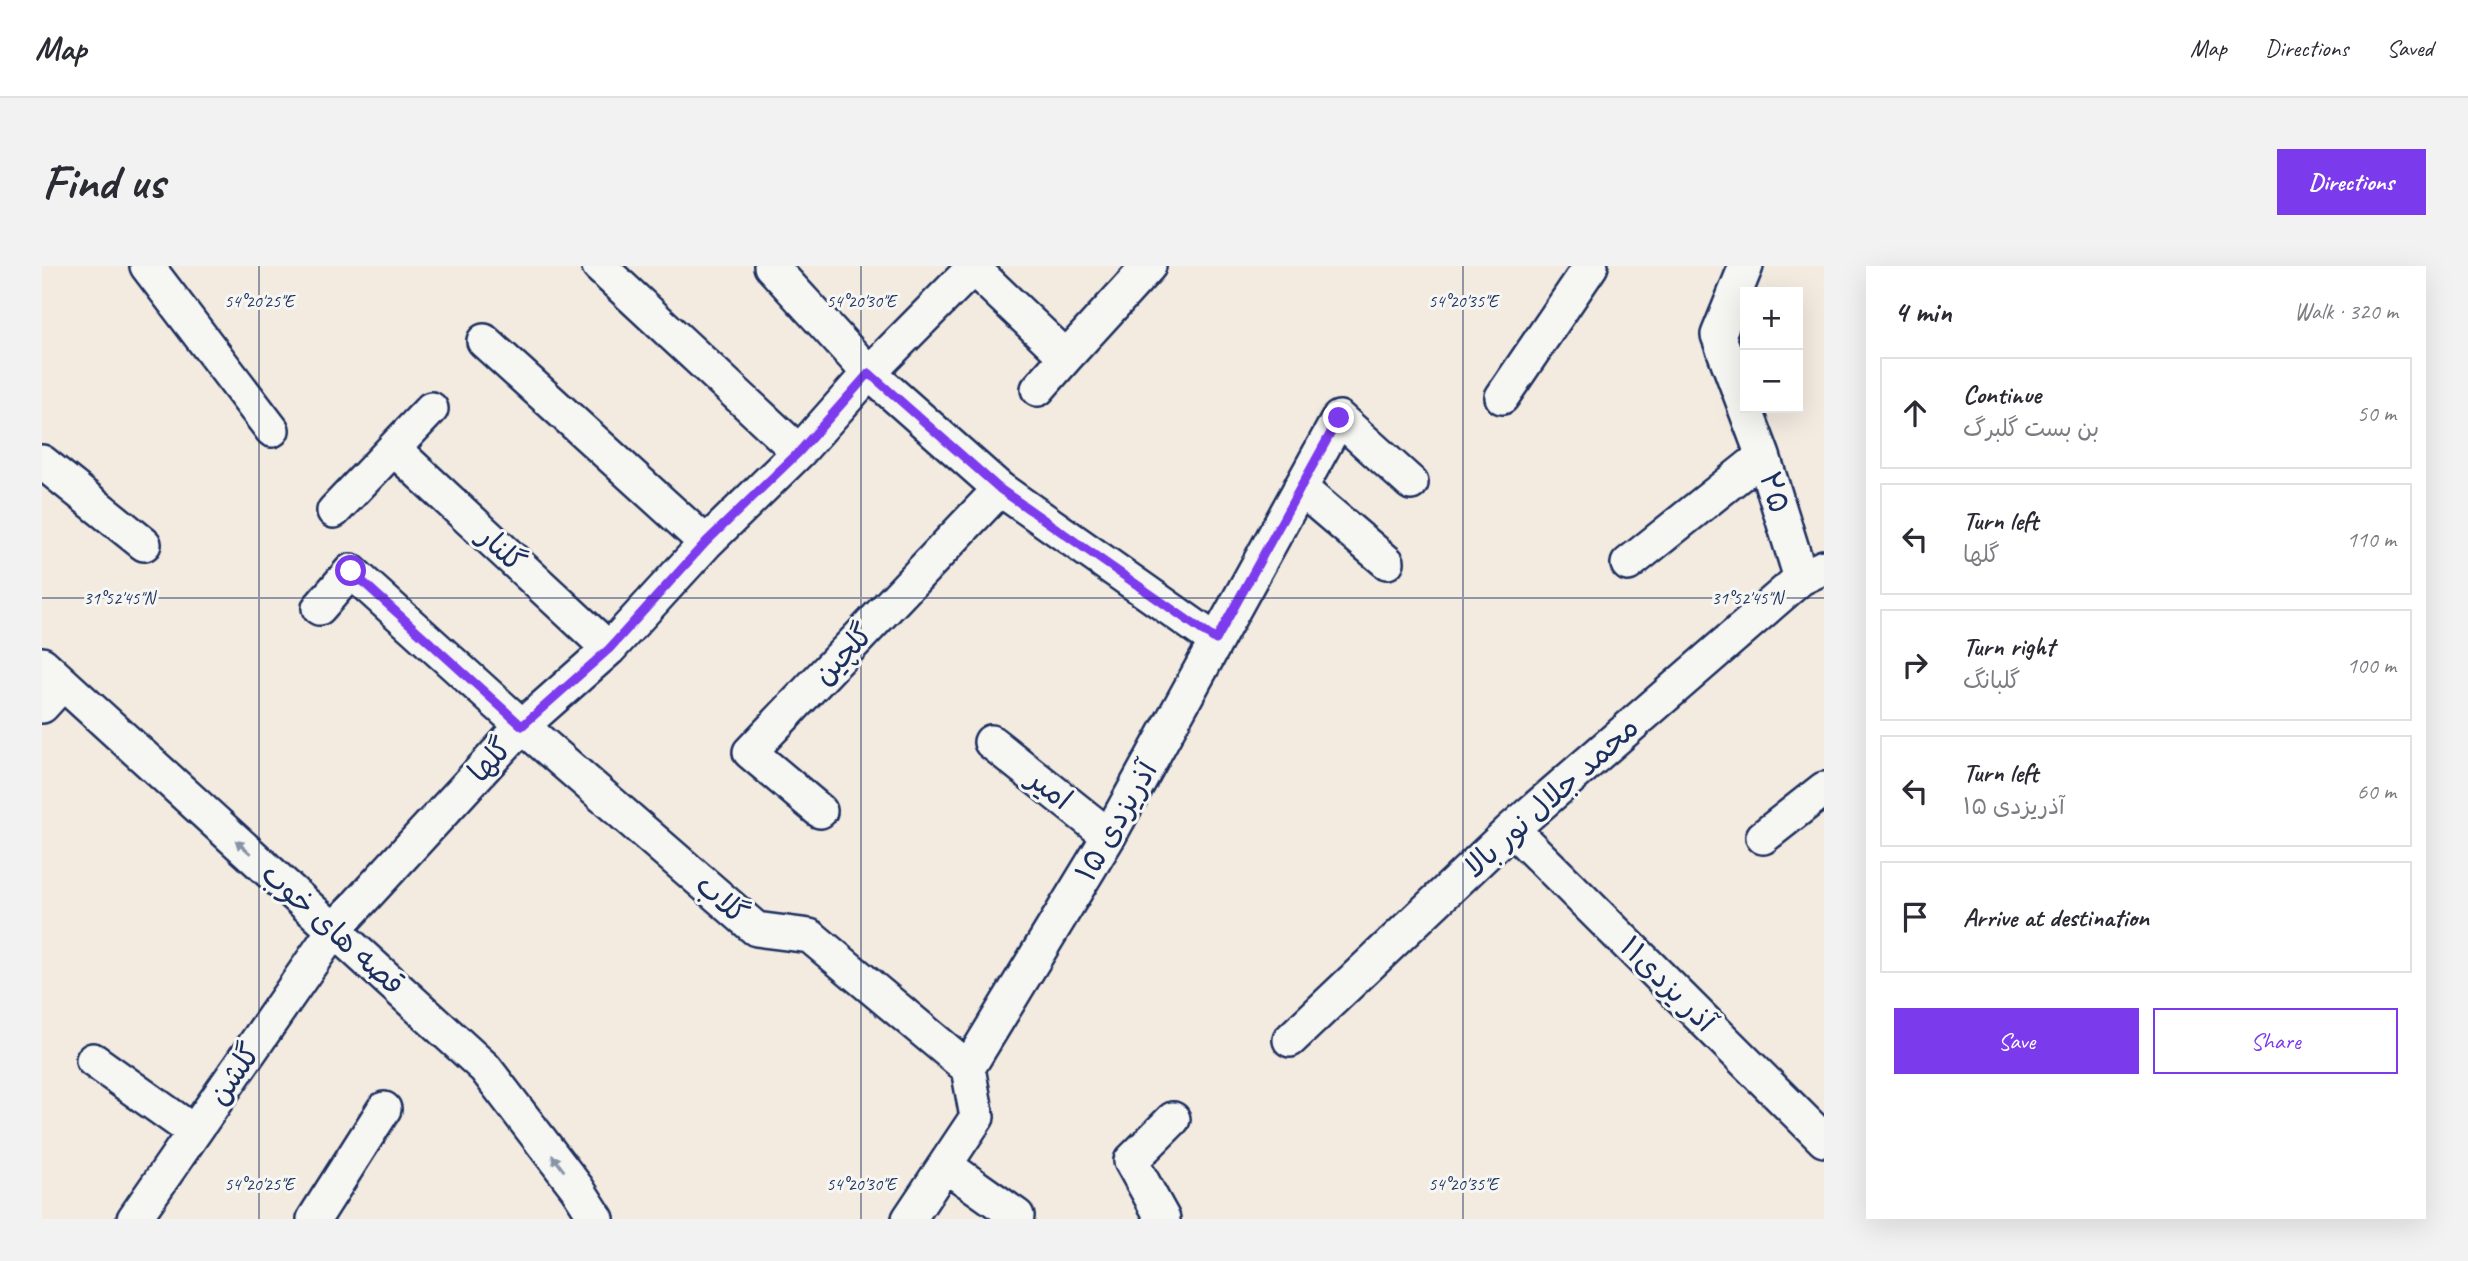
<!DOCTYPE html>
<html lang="en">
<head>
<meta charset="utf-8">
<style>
  body { margin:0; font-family:Caveat,"Playpen Sans Arabic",sans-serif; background:#f2f2f3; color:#2b2b33 }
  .controls { position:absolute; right:21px; top:21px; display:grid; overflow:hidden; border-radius:0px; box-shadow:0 7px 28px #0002 }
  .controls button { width:63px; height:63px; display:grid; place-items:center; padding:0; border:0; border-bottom:2px solid #e1e1e2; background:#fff; color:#2b2b33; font:35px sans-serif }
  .stop { position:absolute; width:21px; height:21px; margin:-16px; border:5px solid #7c3aed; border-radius:50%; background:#fff }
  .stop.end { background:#7c3aed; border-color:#fff; box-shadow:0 2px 7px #0008 }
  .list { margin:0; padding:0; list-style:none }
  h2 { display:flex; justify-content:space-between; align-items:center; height:91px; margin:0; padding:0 28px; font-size:30px }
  h2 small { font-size:23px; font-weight:400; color:#7c7c81 }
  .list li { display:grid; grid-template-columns:46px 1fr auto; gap:21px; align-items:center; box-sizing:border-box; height:112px; margin:0 14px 14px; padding:0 14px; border:2px solid #e1e1e2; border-radius:0px }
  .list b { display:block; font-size:26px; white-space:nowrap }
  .list p { margin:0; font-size:23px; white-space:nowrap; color:#7c7c81 }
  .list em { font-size:23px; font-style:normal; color:#7c7c81 }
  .actions { display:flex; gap:14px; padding:21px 28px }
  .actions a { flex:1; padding:16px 0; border:2px solid #7c3aed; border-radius:0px; text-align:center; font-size:24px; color:#7c3aed }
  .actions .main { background:#7c3aed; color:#fff }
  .icon { flex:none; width:38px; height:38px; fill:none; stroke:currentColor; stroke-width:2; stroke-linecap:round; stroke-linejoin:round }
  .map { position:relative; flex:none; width:1782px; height:953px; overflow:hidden; border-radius:0px }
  header { display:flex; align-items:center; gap:42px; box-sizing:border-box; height:98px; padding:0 35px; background:#fff; border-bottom:2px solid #e1e1e2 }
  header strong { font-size:33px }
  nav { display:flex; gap:38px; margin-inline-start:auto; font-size:24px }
  .intro { display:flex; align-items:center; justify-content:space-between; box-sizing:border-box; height:168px; padding:0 42px }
  h1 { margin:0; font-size:49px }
  .button { padding:18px 32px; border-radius:0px; background:#7c3aed; color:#fff; font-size:24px; font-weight:700 }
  main { display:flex; gap:42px; padding:0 42px }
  aside { flex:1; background:#fff; border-radius:0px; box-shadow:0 7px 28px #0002 }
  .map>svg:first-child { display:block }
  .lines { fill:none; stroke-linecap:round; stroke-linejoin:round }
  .street-casing { stroke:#1b2f5e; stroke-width:38 }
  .street { stroke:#f6f6f2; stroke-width:33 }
  .oneway { fill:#8892a8 }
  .route { stroke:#7c3aed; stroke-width:9 }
  .ticks { fill:none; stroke:#1b2f5e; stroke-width:2; stroke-opacity:0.45 }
  .labels { text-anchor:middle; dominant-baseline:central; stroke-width:6; stroke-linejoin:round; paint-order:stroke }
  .street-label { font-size:30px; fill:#1b2f5e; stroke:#f6f6f2 }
  .ticks-label { font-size:18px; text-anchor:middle; fill:#1b2f5e; stroke:#f6f6f2; stroke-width:6; stroke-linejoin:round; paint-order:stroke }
</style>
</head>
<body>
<header>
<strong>Map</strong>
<nav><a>Map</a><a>Directions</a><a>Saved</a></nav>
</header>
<div class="intro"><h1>Find us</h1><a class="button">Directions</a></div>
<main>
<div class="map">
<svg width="1782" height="953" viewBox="0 0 1782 953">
  <rect width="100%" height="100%" fill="#f3eae0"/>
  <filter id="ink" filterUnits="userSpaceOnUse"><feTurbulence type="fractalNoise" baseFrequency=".0143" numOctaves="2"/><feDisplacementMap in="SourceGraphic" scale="14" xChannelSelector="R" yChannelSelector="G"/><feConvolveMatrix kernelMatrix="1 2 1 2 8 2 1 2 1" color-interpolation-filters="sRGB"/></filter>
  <g filter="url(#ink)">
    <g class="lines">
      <g class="street-casing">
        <path id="street" d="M 105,0 L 230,164
          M 557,0 L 757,186
          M 729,0 L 827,107 L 958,223 L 1174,375
          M 931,2 L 1024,91 L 1107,0
          M 442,75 L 664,277
          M 996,123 L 1024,91
          M 1460,131 L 1549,0
          M 1703,141 L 1676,69 L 1704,0
          M 1703,142 L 1721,190 L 1759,312
          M 353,184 L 567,383
          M 0,196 L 102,278
          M 1258,222 L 1345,296
          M 292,245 L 389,143
          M 1586,298 L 1721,190
          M 277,342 L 309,305 L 480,460 L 714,663 L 768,670 L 926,802
          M 0,398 L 443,802 L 535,922 L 555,953
          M 0,440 L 21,417
          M 949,476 L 1067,570
          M 778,545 L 708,486 L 958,223
          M 1470,563 L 1782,874
          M 1721,571 L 1782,523
          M 1248,774 L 1470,563 L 1759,312 L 1782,301
          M 51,794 L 152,866
          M 903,899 L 975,950
          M 92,953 L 292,664 L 480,460 L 567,383 L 664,277 L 757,186 L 827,107 L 933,0
          M 272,953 L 342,843
          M 867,953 L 935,851 L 926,802 L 1067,570 L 1297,152 L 1369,217
          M 1121,953 L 1089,895 L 1131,853"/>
      </g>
      <use href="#street" class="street"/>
    </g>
    <defs><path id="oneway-solid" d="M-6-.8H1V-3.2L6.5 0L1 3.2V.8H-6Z" transform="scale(1.75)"/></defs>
    <g class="oneway">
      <use href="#oneway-solid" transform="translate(201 581) rotate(-138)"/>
      <use href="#oneway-solid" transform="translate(516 897) rotate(-127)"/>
    </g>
  </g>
  <g class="lines" filter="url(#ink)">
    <path class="route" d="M 309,305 L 480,460 L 567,383 L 664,276 L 757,186 L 827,107 L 958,223 L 1174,374 L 1297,152"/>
  </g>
  <path class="ticks" d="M 217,0 L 217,953M 819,0 L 819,953M 1421,0 L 1421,953M 0,332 L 1782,332"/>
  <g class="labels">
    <g class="street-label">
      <text transform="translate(1733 226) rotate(73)">۲۵</text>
      <text transform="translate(460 283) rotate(43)">گلنار</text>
      <text transform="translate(801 388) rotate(-46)">گلچین</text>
      <text transform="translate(448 494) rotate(-47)">گلها</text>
      <text transform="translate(1008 523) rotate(38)">امیر</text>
      <text transform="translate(1509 531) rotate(-42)">محمد جلال نور بالا</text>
      <text transform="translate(1074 555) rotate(-60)">۱۵ آذریزدی</text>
      <text transform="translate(680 633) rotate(41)">گلاب</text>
      <text transform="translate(291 663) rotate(42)">قصه های خوب</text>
      <text transform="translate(1626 718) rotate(45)">آذر یزدی۱۱</text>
      <text transform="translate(192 808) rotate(-55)">گلشن</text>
    </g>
  </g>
  <g class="ticks-label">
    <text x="217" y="41">54°20'25"E</text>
    <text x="819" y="41">54°20'30"E</text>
    <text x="1421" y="41">54°20'35"E</text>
    <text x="77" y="338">31°52'45"N</text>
    <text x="1705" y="338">31°52'45"N</text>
    <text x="217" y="924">54°20'25"E</text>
    <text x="819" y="924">54°20'30"E</text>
    <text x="1421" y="924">54°20'35"E</text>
  </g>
</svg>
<div class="controls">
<button>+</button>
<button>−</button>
</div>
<div class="stop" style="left:309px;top:305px"></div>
<div class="stop end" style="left:1297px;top:152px"></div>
</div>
<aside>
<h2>4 min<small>Walk · 320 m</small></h2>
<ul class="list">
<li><svg class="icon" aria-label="ahead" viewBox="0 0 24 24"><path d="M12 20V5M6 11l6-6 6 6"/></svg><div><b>Continue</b><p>بن بست گلبرگ</p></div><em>50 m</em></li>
<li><svg class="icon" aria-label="left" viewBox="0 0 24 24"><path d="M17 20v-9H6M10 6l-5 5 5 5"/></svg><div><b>Turn left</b><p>گلها</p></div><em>110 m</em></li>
<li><svg class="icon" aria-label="right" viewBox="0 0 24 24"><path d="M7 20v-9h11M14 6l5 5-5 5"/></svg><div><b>Turn right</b><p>گلبانگ</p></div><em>100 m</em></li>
<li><svg class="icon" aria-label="left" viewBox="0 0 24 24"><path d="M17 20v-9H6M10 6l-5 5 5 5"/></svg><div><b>Turn left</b><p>۱۵ آذریزدی</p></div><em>60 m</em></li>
<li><svg class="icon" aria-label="arrive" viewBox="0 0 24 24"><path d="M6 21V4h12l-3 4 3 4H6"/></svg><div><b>Arrive at destination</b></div></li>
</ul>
<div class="actions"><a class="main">Save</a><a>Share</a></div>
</aside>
</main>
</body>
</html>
